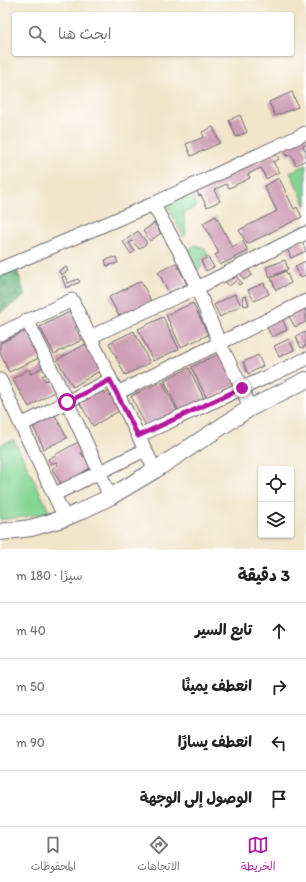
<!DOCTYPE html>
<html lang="ar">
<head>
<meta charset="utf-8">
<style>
  body { margin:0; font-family:Itim,"Playpen Sans Arabic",sans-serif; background:#f2f2f2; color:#222; direction:rtl }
  .controls { position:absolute; right:12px; bottom:12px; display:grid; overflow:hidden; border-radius:4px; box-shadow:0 1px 3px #0004 }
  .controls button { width:36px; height:36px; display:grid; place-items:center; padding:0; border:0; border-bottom:1px solid #e0e0e0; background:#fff; color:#222; font:20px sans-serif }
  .stop { position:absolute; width:12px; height:12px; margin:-9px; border:3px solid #b5179e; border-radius:50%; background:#fff }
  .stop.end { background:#b5179e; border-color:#fff; box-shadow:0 1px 4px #0008 }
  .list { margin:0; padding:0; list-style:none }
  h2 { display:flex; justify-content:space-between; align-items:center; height:52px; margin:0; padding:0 16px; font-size:17px }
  h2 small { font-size:13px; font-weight:400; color:#767676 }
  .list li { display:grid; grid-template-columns:26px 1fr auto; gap:12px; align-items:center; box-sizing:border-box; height:56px; padding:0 16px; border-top:1px solid #e0e0e0 }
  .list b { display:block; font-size:15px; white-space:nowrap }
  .list em { font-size:13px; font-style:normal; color:#767676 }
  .icon { flex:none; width:22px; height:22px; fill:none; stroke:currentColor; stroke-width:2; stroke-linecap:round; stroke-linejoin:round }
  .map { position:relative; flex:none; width:306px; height:550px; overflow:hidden; direction:ltr }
  .search { position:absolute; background:#fff; box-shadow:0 1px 3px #0004; left:12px; right:12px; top:12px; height:44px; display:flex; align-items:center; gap:10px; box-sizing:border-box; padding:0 14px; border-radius:4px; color:#767676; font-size:15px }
  .sheet { height:276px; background:#fff }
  nav { display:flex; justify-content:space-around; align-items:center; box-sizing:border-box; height:56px; border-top:1px solid #e0e0e0; background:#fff; font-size:11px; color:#767676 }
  nav a { display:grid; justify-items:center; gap:2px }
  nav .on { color:#b5179e }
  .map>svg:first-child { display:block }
  .grass { fill:#85d494; stroke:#547b68 }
  .forest { fill:url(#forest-firs); stroke:#476c5c }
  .building { fill:#ce9eb4 }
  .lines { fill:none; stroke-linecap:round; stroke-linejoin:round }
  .minor-casing { stroke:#6a666d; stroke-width:15 }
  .major-casing { stroke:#6a666d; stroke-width:18 }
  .minor { stroke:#fff; stroke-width:13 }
  .major { stroke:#fff; stroke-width:16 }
  .route { stroke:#b5179e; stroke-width:5 }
</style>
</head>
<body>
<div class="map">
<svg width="306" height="550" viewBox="0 0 306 550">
  <defs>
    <pattern id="forest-firs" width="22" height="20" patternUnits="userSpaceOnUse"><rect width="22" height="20" fill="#6cb67e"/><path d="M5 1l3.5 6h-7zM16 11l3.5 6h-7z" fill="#589468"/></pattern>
  </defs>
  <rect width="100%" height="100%" fill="#fff"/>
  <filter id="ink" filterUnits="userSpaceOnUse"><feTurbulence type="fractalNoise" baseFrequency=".025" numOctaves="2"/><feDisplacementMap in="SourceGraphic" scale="8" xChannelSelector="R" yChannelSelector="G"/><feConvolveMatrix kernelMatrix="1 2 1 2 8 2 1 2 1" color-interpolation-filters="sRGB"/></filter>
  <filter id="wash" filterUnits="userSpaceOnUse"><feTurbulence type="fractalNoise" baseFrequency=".012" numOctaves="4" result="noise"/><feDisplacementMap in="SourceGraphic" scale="16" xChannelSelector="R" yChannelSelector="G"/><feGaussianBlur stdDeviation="0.9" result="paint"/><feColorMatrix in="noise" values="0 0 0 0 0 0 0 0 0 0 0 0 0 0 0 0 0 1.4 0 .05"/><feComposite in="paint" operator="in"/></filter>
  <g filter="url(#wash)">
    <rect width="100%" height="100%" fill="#f1e5ca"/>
    <path class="grass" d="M 306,165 L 306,206 L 290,172 Z
      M 189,188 L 197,206 L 184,213 L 186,235 L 184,237 L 164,199 Z
      M 196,245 L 205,249 L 208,256 L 199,260 L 202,267 L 197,270 L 188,249 Z
      M 14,440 L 50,513 L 0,520 L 0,445 Z"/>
    <path class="forest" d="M 17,268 L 25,296 L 0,313 L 0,276 Z"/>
    <g id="blocks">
      <path class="building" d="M 292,92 L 298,107 L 275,116 L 269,102 Z
        M 240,115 L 247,132 L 236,137 L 229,120 Z
        M 213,127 L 220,143 L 191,156 L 186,144 L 204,137 L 202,132 Z
        M 306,137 L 306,145 L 303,146 L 306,152 L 306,160 L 296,165 L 291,154 L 287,156 L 283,148 Z
        M 276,154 L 279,159 L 273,162 L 279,172 L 266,179 L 261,168 L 248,174 L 250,178 L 229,188 L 226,184 L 214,190 L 220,201 L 207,207 L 201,195 L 199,196 L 196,190 Z
        M 279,178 L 294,209 L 297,207 L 302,217 L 247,244 L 239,230 L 277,211 L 264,186 Z
        M 216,216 L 232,247 L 243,241 L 248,251 L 220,265 L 215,255 L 219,253 L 203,223 Z
        M 154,223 L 161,233 L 150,241 L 143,231 Z
        M 138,231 L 147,243 L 139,249 L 132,241 L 129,243 L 135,251 L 131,254 L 123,242 Z
        M 301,239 L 306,251 L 291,258 L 286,246 Z
        M 116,257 L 118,263 L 107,266 L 105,260 Z
        M 208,257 L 214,267 L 206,271 L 201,261 Z
        M 285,260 L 288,269 L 270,277 L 266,267 Z
        M 306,261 L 306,275 L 300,277 L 295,266 Z
        M 176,263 L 187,284 L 169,293 L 158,272 Z
        M 66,267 L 68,271 L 61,275 L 59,271 Z
        M 247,267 L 252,275 L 244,280 L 239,271 Z
        M 286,271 L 291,283 L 276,290 L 271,278 Z
        M 230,275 L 233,279 L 236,276 L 242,283 L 239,285 L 236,281 L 229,286 L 224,280 Z
        M 65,276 L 68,283 L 78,279 L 80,282 L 66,288 L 62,277 Z
        M 141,281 L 151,301 L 119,316 L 109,297 Z
        M 264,283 L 269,294 L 254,301 L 248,290 Z
        M 235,294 L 241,305 L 220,317 L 214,305 Z
        M 246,296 L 249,305 L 244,306 L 242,297 Z
        M 193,303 L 208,335 L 181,347 L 166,315 Z
        M 305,309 L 306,312 L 306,322 L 295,327 L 289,316 Z
        M 73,310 L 81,324 L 75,327 L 82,340 L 54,354 L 40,327 Z
        M 163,317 L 179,349 L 153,361 L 138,329 Z
        M 282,318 L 287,330 L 272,337 L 266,326 Z
        M 30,329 L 43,356 L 9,372 L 0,353 L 0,343 Z
        M 134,331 L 150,363 L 125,375 L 109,343 Z
        M 306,332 L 306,346 L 301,348 L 296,336 Z
        M 289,339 L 294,350 L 279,357 L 274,346 Z
        M 89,342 L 103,369 L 73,387 L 57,360 Z
        M 222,352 L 238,384 L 207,399 L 191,367 Z
        M 258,355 L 263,366 L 248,374 L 243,362 Z
        M 44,366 L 48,373 L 42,376 L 46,381 L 50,379 L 57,390 L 29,407 L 12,379 L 29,369 L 31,374 Z
        M 189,368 L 205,401 L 179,412 L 164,380 Z
        M 162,381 L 178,413 L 147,428 L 131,396 Z
        M 113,389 L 124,408 L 93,426 L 78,400 L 101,391 L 104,394 Z
        M 53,411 L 67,438 L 44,449 L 31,422 Z
        M 78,442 L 84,452 L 81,453 L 84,457 L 88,454 L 95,465 L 62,485 L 52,469 L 58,465 L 56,462 L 51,464 L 48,459 Z"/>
    </g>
  </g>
  <g filter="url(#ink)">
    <use href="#blocks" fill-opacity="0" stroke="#6a666d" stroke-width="1"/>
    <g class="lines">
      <g class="minor-casing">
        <path id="minor" d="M 153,204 L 181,254 L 197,288 L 219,342 L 242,388 L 250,408
          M 0,269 L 153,204 L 306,133
          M 27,320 C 56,379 85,437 110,497
          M 0,334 L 72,300 L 155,470
          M 90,337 L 165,302 L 197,288 L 306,233
          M 0,380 L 65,518
          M 117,393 L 306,301
          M 21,425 L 110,380
          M 138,436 L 306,359
          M 55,494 L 145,450"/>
      </g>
      <g class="major-casing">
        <path id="major" d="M 0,532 L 31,528 L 65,518 L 79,512 L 110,497 L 155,470 L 250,408 L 306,380"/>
      </g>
      <use href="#minor" class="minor"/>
      <use href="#major" class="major"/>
    </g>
  </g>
  <g class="lines" filter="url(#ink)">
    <path class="route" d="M 67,402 L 110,380 L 138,436 L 242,388"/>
  </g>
</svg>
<div class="controls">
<button><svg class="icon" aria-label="locate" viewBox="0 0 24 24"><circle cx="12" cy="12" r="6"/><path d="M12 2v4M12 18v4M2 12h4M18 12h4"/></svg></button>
<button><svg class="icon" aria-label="layers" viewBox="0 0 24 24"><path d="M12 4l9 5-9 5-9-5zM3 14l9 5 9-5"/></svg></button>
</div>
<div class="stop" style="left:67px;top:402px"></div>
<div class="stop end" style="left:242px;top:388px"></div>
<div class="search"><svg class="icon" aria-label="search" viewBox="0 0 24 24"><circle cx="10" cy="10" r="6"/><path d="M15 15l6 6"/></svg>ابحث هنا</div>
</div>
<section class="sheet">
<h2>3 دقيقة<small>سيرًا · 180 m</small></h2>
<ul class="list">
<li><svg class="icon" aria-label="ahead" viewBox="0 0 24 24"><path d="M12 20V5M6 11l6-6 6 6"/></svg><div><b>تابع السير</b></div><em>40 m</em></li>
<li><svg class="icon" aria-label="right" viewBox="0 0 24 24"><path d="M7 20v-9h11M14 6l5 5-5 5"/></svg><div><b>انعطف يمينًا</b></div><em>50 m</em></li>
<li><svg class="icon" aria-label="left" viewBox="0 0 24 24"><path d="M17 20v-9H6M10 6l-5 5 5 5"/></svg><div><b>انعطف يسارًا</b></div><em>90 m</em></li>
<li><svg class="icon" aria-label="arrive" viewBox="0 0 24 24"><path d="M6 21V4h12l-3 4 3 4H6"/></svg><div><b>الوصول إلى الوجهة</b></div></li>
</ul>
</section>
<nav>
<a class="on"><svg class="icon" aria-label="map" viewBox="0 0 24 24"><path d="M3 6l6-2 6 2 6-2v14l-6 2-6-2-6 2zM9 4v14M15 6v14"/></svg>الخريطة</a>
<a><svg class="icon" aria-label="directions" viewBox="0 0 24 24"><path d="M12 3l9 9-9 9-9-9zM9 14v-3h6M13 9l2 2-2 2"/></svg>الاتجاهات</a>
<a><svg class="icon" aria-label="saved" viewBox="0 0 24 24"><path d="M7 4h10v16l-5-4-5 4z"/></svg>المحفوظات</a>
</nav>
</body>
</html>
